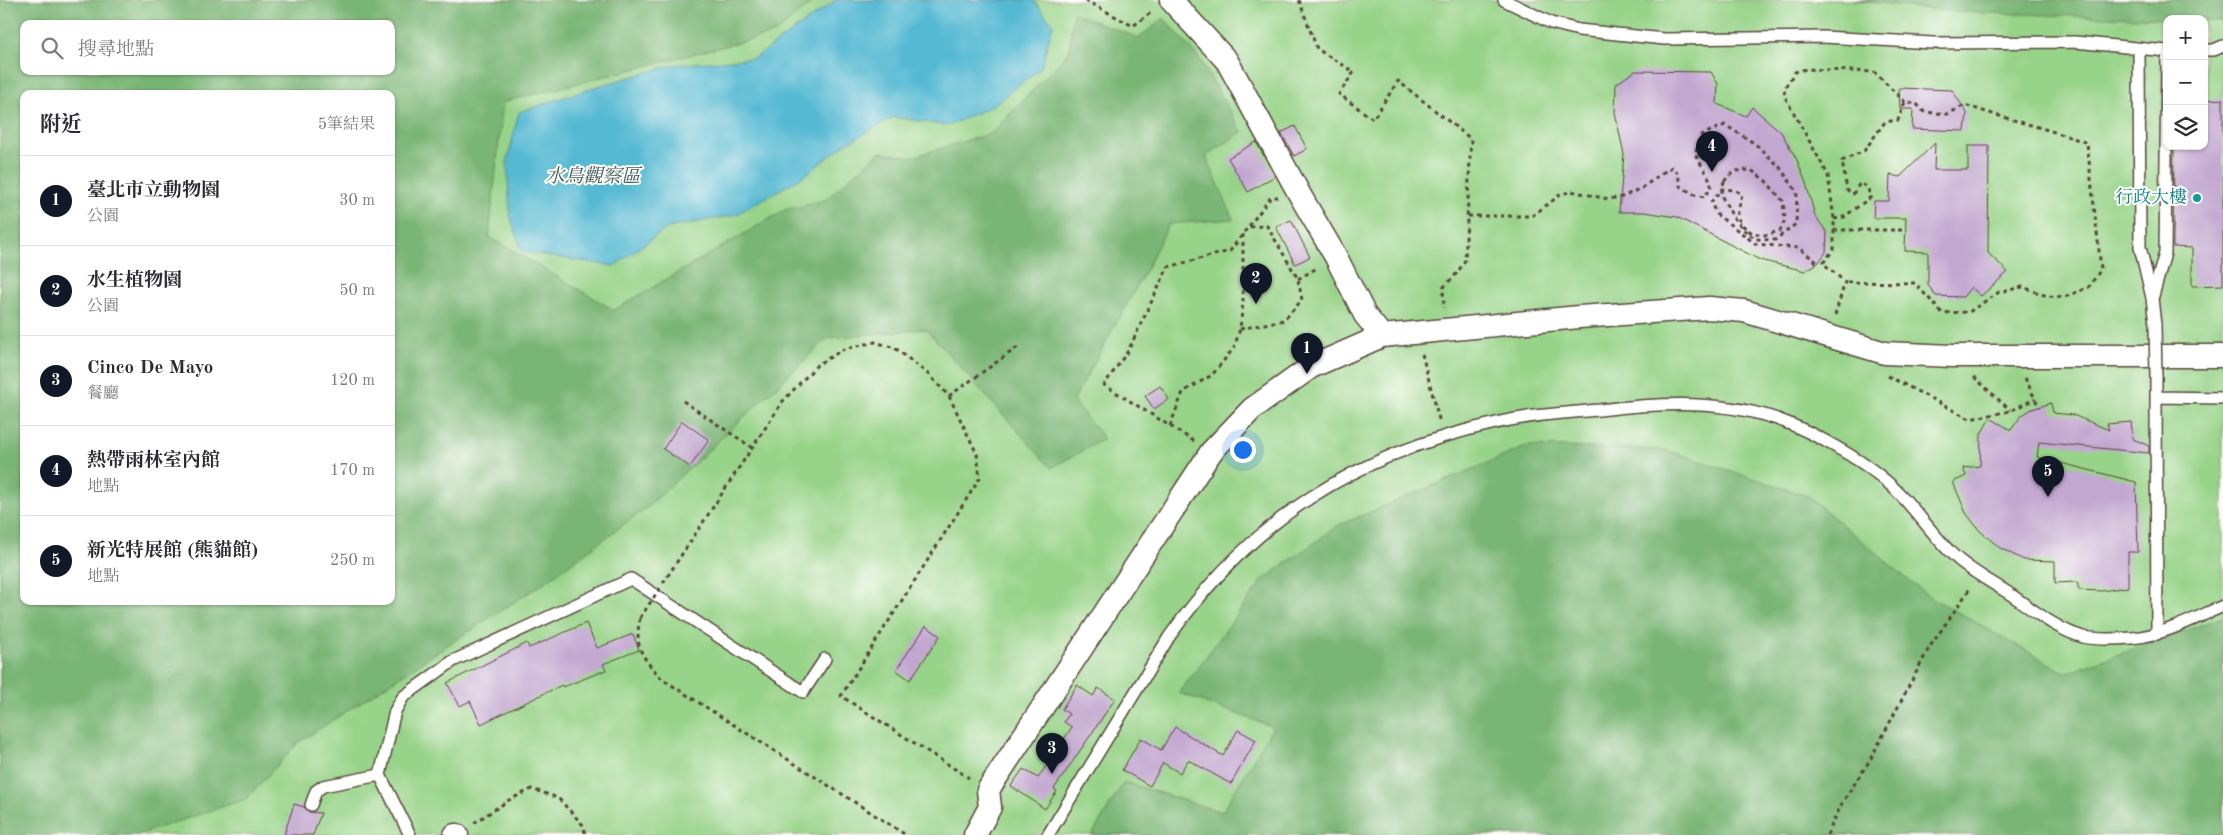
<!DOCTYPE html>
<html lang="zh-TW">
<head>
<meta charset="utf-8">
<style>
  body { margin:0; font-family:"Old Standard TT","Noto Serif TC",serif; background:#f2f2f3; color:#2b2b33 }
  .controls { position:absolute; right:15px; top:15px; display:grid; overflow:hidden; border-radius:10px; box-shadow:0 1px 4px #0004 }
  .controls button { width:45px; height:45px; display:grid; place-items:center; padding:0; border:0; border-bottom:1px solid #e1e1e2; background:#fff; color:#2b2b33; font:25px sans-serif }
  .you { position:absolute; left:1242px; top:449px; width:18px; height:18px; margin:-12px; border:4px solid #fff; border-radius:50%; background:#1a73e8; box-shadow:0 0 0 8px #1a73e833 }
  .badge { display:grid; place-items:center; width:32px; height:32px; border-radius:50%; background:#111827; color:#fff; font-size:16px; font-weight:700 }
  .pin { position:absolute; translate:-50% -41px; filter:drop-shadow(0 1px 2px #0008) }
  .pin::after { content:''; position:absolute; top:26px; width:18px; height:15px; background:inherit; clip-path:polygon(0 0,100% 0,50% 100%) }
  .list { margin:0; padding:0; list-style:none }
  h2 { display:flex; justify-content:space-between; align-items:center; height:65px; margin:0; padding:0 20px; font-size:21px }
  h2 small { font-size:16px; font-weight:400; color:#7c7c81 }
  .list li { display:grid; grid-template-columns:32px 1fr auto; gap:15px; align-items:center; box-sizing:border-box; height:90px; padding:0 20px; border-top:1px solid #e1e1e2 }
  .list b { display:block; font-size:19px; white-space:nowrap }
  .list p { margin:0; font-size:16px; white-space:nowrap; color:#7c7c81 }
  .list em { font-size:16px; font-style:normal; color:#7c7c81 }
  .icon { flex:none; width:28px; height:28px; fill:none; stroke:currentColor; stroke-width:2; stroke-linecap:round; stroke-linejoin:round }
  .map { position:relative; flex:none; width:2223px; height:835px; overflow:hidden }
  .search { position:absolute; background:#fff; box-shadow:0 1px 4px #0004; left:20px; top:20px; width:375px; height:55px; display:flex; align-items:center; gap:12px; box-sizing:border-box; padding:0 18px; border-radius:10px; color:#7c7c81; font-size:19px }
  .panel { position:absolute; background:#fff; box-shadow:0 1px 4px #0004; left:20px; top:90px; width:375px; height:515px; border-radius:10px }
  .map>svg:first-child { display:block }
  .green { fill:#97d388; stroke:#697e53; fill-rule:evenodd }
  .forest { fill:#79b574; stroke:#5a7049; fill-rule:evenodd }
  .water { fill:#54b9d3; stroke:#487278 }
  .building { fill:#c2a7d0 }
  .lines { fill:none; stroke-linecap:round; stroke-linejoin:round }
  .lane-casing { stroke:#57473a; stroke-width:14 }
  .street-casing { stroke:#57473a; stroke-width:25 }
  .path { stroke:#57473a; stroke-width:3; stroke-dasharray:4 4; stroke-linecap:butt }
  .lane { stroke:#fff; stroke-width:11 }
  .street { stroke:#fff; stroke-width:22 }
  .lane-bridge-casing { stroke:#57473a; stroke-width:14; stroke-linecap:butt }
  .path-bridge { stroke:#57473a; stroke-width:3; stroke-dasharray:4 4; stroke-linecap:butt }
  .lane-bridge { stroke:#fff; stroke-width:11 }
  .culture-dot { fill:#0f9aa8; stroke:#fdfcf7; stroke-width:2 }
  .labels { text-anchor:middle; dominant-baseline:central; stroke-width:4; stroke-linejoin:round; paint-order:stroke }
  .culture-label { font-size:18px; fill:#0d838f; stroke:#fdfcf7; text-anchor:end }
  .water-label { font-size:19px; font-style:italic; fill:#445c5d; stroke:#fdfcf7 }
</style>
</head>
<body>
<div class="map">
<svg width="2223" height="835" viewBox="0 0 2223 835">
  <rect width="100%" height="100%" fill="#fdfcf7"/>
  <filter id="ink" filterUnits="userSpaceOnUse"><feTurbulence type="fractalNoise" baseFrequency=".02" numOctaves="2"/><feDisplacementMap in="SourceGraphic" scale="10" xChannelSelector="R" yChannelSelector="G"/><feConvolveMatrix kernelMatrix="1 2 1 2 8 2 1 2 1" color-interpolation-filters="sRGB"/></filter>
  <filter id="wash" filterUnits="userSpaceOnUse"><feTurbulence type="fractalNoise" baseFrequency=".0096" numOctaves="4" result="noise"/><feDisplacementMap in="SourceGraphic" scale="20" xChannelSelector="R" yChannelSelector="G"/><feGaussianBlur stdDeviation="1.12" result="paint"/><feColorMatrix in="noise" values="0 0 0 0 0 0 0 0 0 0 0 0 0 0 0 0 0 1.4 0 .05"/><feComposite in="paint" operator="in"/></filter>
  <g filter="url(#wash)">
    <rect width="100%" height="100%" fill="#f6eedb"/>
    <path class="green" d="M 0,0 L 2223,0 L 2223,835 L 0,835 ZM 2167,19 L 2204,19 L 2204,146 L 2167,146 ZM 24,24 L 391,24 L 391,71 L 24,71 ZM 24,94 L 391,94 L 391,601 L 24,601 Z"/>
    <path class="forest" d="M 0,0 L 815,0 L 776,33 L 503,102 L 489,237 L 614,310 L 785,210 L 825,200 L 880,152 L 912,157 L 992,133 L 1069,52 L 1073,13 L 1139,38 L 1164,18 L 1199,58 L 1242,132 L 1206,156 L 1233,219 L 1169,224 L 1142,277 L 1073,401 L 1104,439 L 1051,468 L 926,329 L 828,338 L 649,506 L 548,580 L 299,742 L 246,799 L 137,835 L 0,835 ZM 24,24 L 391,24 L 391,71 L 24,71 ZM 24,94 L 391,94 L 391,601 L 24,601 Z
      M 1854,0 L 2223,0 L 2223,21 L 2204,21 L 2204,19 L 2167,19 L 1956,12 Z
      M 1528,446 L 1666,450 L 1808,496 L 1925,594 L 2066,673 L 2223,617 L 2223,835 L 1092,835 L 1124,782 L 1222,812 L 1273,727 L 1179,693 L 1263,580 L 1337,526 Z"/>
    <path class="water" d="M 836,0 L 1033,0 L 1053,24 L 1041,68 L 992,106 L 948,126 L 894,117 L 844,145 L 804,176 L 735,215 L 667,228 L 614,266 L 522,252 L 510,215 L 507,162 L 519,112 L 595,87 L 673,65 L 755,58 Z"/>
    <g id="blocks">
      <path class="building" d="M 1635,71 L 1711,72 L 1718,84 L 1717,104 L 1746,116 L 1752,107 L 1781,132 L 1797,160 L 1806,183 L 1815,216 L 1827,232 L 1826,252 L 1818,263 L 1805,271 L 1760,260 L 1677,217 L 1644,212 L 1619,212 L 1624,154 L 1615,113 L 1616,84 Z
        M 1899,88 L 1952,90 L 1967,113 L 1965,131 L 1912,129 L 1913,109 L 1900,109 Z
        M 2223,99 L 2223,285 L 2192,286 L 2192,248 L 2173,247 L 2174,149 L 2204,146 L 2204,100 Z
        M 1295,126 L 1307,149 L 1294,156 L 1281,133 Z
        M 1256,142 L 1275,176 L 1248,192 L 1228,158 Z
        M 1935,143 L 1934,170 L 1968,170 L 1968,146 L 1989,146 L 1988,253 L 2008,272 L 1981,296 L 1971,287 L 1963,297 L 1936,296 L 1928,285 L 1928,252 L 1905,251 L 1906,218 L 1873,218 L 1874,201 L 1889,201 L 1890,175 L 1900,177 Z
        M 1291,220 L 1310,257 L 1295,264 L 1276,227 Z
        M 1160,386 L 1169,399 L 1154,409 L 1145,396 Z
        M 2051,403 L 2053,413 L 2073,415 L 2109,430 L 2107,424 L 2131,422 L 2133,439 L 2149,446 L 2149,453 L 2039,442 L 2037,457 L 2136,482 L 2138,552 L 2128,552 L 2128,587 L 2101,591 L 2079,590 L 2077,582 L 2055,583 L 2055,561 L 2024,560 L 2000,548 L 1980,531 L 1966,513 L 1953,482 L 1966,476 L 1963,468 L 1980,466 L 1981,434 L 1990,418 L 2011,430 L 2021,416 L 2032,409 Z
        M 682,421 L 709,440 L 690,467 L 663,449 Z
        M 586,623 L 597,648 L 633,634 L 639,650 L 603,664 L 606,670 L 563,687 L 562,685 L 481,724 L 470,701 L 460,706 L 447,683 L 527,643 L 529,648 Z
        M 926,626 L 940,636 L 910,680 L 896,670 Z
        M 1077,685 L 1093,696 L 1098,688 L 1115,699 L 1054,789 L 1057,791 L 1045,809 L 1011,786 L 1023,769 L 1038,778 L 1072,727 L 1064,722 L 1069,714 L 1062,709 Z
        M 1175,727 L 1223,756 L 1238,730 L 1256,740 L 1231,784 L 1188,760 L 1180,773 L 1163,763 L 1150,786 L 1122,770 L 1141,738 L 1161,750 Z
        M 294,804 L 304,807 L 309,812 L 321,813 L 313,835 L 284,835 Z"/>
    </g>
  </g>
  <g filter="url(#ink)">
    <use href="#blocks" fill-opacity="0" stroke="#57473a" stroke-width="1"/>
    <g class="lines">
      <g class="lane-casing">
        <path id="lane" d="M 1504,0 L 1551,23 L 1579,30 L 1664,39 L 1823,37 L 1933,43 L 2075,42 L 2167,51
          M 2139,50 L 2140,247 L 2152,298 L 2155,325
          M 2204,50 L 2214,50 L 2223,46
          M 2153,296 L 2165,253 L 2167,59
          M 2156,376 L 2156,397
          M 2157,634 L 2156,397 L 2223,398
          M 311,805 L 316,791 L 323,786 L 380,775
          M 410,835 L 380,775 L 395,711 L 403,697 L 453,661 L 631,579 L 803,692 L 825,659
          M 1048,835 L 1169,637 C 1252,519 1355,454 1496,423 C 1529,415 1565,413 1599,410 C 1660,403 1726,399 1785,422 C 1812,432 1858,458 1880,476 C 1907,497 1926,527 1950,552 C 1967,569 1990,581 2010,594 C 2032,609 2057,630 2083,637 C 2098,640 2117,639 2132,638 C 2164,635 2193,619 2223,606"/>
      </g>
      <g class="street-casing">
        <path id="street" d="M 1171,0 L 1227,61 L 1301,197 L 1336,257 L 1365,315 L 1382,336
          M 455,835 L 457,835
          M 975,835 L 990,807 L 988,790 L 1211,452 L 1252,409 L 1311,367 L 1382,336 L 1579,317 L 1709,308 L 1744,311 L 1885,353 L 1952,356 L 2223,356"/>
      </g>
      <path class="path" d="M 1085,0 L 1133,26 L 1153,11
        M 1299,0 L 1317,49 L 1354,72 L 1339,94 L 1373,119 L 1398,81 L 1471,139 L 1465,260 L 1458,272 L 1443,288 L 1444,308
        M 1724,181 L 1735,171 L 1751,170 L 1765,180 L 1783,201 L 1785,220 L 1780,231 L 1765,235 L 1752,233 L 1742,225 L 1737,216 L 1742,194 L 1734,190 L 1722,189 L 1711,202 L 1716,214 L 1756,244 L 1799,248 L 1818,263
        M 1468,216 L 1532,216 L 1560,195 L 1571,191 L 1608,199 L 1622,197 L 1642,188 L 1662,173
        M 1834,219 L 1844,217 L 1871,197 L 1867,187 L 1860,183 L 1853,194 L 1847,190 L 1842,161 L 1864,151 L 1885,122 L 1898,120 L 1905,102
        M 1834,230 L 1906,230
        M 1298,279 L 1317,268
        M 1835,315 L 1845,282 L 1823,263 L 1834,249 L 1834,219 L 1828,175 L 1784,95 L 1785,87 L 1795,72 L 1806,69 L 1874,72 L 1905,102 L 1916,103 L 1924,112 L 1948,114 L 1965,105 C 2005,119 2047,128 2087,143 L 2101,269 L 2089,287 L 2065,297 L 2047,296 L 2023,287 L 1999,292 L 1969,312 L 1942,313 L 1915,283 L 1845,282
        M 1240,329 L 1284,320 L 1302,300 L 1298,279 L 1267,226 L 1248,227
        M 1422,354 L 1440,423
        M 1888,376 L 1970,419 L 2010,411 L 2035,399
        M 1974,377 L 2010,410
        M 2025,378 L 2039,407
        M 949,396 L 1018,347
        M 683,401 L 751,447
        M 1170,426 L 1183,392 L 1212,375 L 1234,348 L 1240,329 L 1243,302 L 1243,232
        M 1194,441 L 1104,385 L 1128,351 L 1168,267 L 1230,251 L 1271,197 L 1278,197
        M 663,583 L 783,401 L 817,365 L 844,349 L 875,342 L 895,348 L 928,374 L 949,396 L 977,454 L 980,478 L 841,696 L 969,778
        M 640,618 C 634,648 642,657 662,679 L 906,835
        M 474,823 L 509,800 L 532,789 L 558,798 L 584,826 L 585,835
        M 1827,835 L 1842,803 L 1870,760 L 1929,648 L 1971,587"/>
      <use href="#lane" class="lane"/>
      <use href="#street" class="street"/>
      <g class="lane-bridge-casing">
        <path id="lane-bridge" d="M 2155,325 L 2156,376"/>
      </g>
      <path class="path-bridge" d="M 1662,173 L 1672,167 L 1678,173 L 1680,186 L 1695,195 L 1704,197 L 1711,188 C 1711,176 1701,166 1695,154 L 1701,135 L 1725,125 L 1754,143 L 1779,166 L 1797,192 L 1796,224 L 1775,240 L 1756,239 L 1744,230 L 1733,217 L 1721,195 L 1724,181
        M 640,618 L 660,588"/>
      <use href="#lane-bridge" class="lane-bridge"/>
    </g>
  </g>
  <circle class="culture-dot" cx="2197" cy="198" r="5"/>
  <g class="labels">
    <g class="culture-label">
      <text x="2187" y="198">行政大樓</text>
    </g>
    <g class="water-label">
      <text x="593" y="177">水鳥觀察區</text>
    </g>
  </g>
</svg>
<div class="controls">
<button>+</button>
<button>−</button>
<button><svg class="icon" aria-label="layers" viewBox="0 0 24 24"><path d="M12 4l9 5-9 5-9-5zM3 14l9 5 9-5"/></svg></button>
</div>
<div class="you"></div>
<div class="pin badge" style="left:1307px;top:374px">1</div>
<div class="pin badge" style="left:1256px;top:304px">2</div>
<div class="pin badge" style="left:1052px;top:774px">3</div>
<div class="pin badge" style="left:1712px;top:172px">4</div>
<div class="pin badge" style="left:2048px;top:497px">5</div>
<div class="search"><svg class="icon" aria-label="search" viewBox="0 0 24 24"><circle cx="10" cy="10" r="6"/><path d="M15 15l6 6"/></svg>搜尋地點</div>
<section class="panel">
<h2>附近<small>5筆結果</small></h2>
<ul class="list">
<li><span class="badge">1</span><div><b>臺北市立動物園</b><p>公園</p></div><em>30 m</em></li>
<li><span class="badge">2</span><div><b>水生植物園</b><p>公園</p></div><em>50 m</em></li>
<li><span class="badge">3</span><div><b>Cinco De Mayo</b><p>餐廳</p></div><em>120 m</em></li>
<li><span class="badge">4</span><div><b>熱帶雨林室內館</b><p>地點</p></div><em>170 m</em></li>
<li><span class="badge">5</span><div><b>新光特展館 (熊貓館)</b><p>地點</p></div><em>250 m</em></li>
</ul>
</section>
</div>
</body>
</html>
